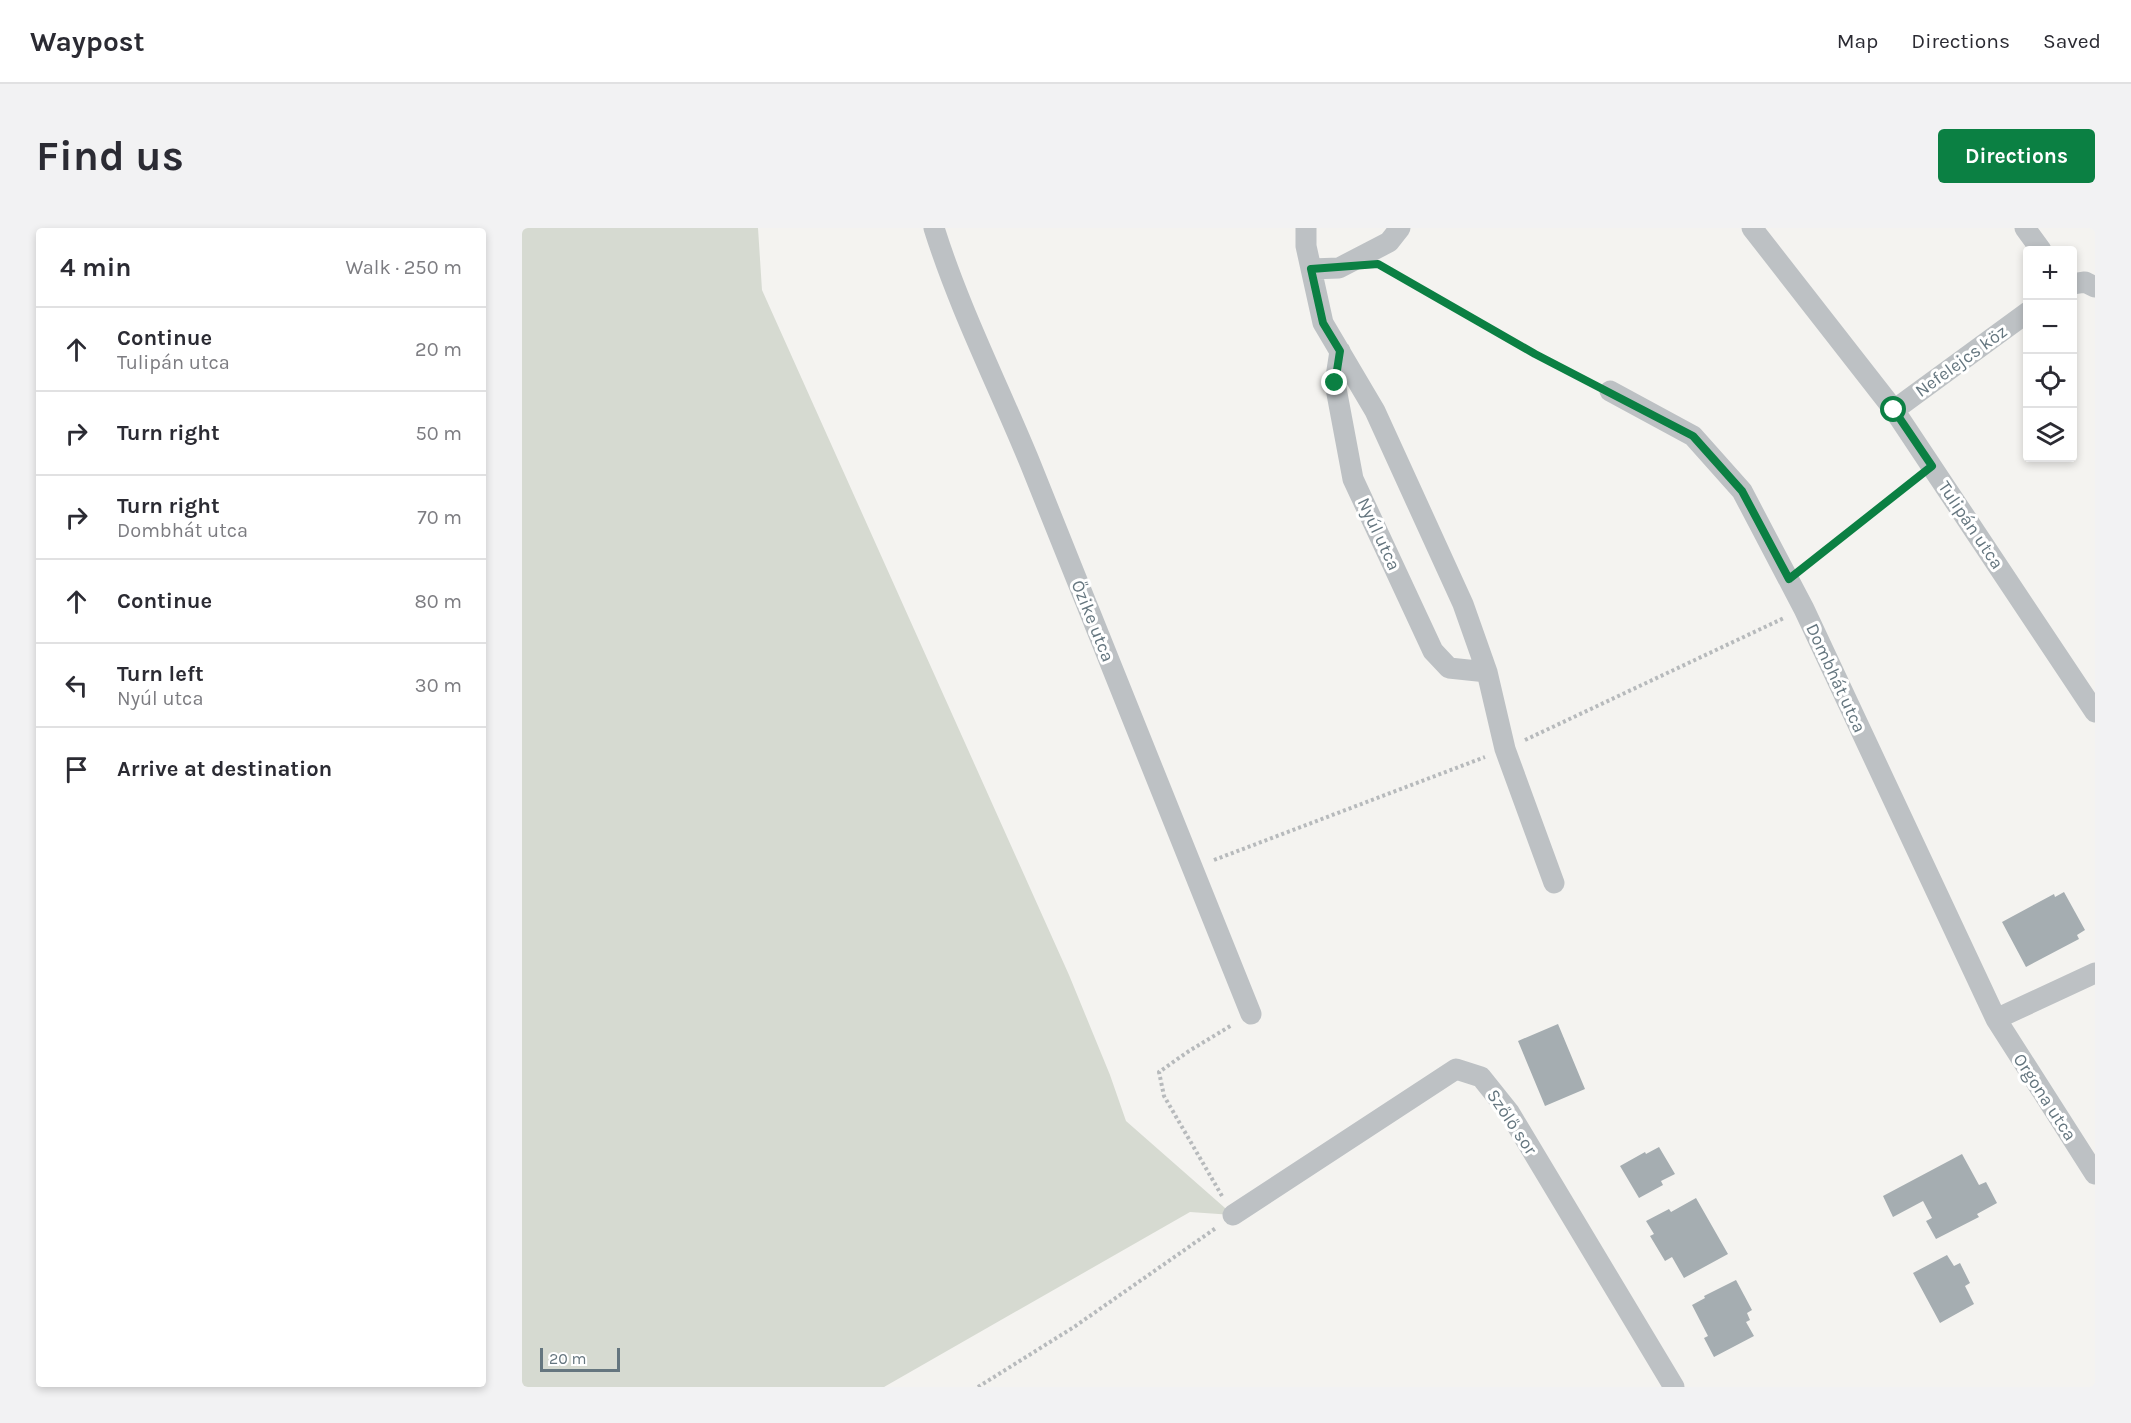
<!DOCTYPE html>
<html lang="en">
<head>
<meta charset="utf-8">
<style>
  body { margin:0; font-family:Karla,sans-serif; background:#f2f2f3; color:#2b2b33 }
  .controls { position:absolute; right:18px; top:18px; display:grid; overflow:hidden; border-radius:6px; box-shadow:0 3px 9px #0003 }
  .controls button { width:54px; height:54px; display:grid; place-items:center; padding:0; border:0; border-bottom:2px solid #e1e1e2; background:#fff; color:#2b2b33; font:30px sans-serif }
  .scale { position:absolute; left:18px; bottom:15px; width:80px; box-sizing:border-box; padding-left:6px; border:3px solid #65767f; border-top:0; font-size:16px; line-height:21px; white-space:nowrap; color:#65767f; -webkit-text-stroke:4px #fff; paint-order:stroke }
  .stop { position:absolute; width:18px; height:18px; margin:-14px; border:4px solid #0b8043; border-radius:50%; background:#fff }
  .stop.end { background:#0b8043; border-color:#fff; box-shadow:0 2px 6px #0008 }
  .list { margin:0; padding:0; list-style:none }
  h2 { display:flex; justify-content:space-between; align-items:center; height:78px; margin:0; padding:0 24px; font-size:26px }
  h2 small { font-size:20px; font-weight:400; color:#7c7c81 }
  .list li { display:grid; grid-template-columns:39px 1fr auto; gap:18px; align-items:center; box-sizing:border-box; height:84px; padding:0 24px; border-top:2px solid #e1e1e2 }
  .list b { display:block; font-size:22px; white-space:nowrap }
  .list p { margin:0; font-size:20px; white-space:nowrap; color:#7c7c81 }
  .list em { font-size:20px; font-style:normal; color:#7c7c81 }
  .icon { flex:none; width:33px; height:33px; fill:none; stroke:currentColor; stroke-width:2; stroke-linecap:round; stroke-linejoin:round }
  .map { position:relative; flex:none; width:1573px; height:1159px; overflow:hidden; border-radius:6px }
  header { display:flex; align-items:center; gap:36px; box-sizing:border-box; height:84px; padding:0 30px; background:#fff; border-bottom:2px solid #e1e1e2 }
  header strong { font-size:28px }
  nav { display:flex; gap:33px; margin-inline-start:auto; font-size:21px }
  .intro { display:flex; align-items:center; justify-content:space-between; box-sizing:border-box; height:144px; padding:0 36px }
  h1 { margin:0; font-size:42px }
  .button { padding:15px 27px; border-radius:6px; background:#0b8043; color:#fff; font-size:21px; font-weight:700 }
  main { display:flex; gap:36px; padding:0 36px }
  aside { flex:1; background:#fff; border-radius:6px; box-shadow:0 3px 9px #0003 }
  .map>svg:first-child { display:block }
  .green { fill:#d6dad1 }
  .building { fill:#a5adb1 }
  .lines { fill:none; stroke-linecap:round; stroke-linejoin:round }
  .path { stroke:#b7babc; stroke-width:4; stroke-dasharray:3 3; stroke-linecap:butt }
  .street { stroke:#bdc1c4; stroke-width:21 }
  .route { stroke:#0b8043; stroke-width:8 }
  .labels { text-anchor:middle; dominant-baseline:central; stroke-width:6; stroke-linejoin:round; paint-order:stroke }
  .street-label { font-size:18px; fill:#65767f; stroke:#fff }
</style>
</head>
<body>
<header>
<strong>Waypost</strong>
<nav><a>Map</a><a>Directions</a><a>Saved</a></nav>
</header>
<div class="intro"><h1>Find us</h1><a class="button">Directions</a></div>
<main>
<aside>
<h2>4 min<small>Walk · 250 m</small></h2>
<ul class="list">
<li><svg class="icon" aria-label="ahead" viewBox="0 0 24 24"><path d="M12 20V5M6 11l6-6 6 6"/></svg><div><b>Continue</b><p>Tulipán utca</p></div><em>20 m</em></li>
<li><svg class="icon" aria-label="right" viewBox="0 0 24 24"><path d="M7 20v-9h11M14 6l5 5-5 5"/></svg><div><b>Turn right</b></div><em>50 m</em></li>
<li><svg class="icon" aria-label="right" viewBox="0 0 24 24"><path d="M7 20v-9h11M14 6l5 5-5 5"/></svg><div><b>Turn right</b><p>Dombhát utca</p></div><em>70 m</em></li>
<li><svg class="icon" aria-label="ahead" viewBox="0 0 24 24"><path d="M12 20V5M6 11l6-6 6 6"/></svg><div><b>Continue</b></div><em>80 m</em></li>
<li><svg class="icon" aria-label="left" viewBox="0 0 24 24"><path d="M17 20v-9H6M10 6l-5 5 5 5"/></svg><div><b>Turn left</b><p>Nyúl utca</p></div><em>30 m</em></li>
<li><svg class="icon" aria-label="arrive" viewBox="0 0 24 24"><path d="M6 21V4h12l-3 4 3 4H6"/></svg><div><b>Arrive at destination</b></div></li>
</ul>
</aside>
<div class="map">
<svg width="1573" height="1159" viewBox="0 0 1573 1159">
  <rect width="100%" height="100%" fill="#f4f3f0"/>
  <path class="green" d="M 0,0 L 236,0 L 240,62 L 547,747 L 588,847 L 604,893 L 711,987 L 668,984 L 362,1159 L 0,1159 Z"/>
  <path class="building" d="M 1542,664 L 1563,702 L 1555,707 L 1557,711 L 1504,739 L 1480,694 L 1532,666 L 1533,669 Z
    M 1036,796 L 1063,861 L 1023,878 L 996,813 Z
    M 1137,919 L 1153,946 L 1139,953 L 1141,957 L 1117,970 L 1098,938 L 1123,924 L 1124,926 Z
    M 1440,926 L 1457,957 L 1464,954 L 1475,975 L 1455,986 L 1457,989 L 1414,1011 L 1404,993 L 1410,990 L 1401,973 L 1371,989 L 1361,968 Z
    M 1174,970 L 1206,1026 L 1162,1050 L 1150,1029 L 1143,1033 L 1128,1008 L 1132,1006 L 1124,993 L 1147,981 L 1149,984 Z
    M 1425,1027 L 1432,1038 L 1438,1035 L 1448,1055 L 1443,1058 L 1452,1076 L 1418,1095 L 1391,1045 Z
    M 1214,1052 L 1230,1082 L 1225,1085 L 1228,1092 L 1224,1094 L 1232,1108 L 1192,1129 L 1182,1110 L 1186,1108 L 1170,1077 L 1183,1070 L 1182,1068 Z"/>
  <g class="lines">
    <path class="path" d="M 864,41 L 1013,126 L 1068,153
      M 1283,338 L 1390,253
      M 1003,512 L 1262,390
      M 692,632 L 963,529
      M 700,968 L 642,868 L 637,844 L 667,823 L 710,797
      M 456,1159 L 552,1099 L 694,1000"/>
    <path class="street" d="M 412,0 C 437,80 476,157 508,235 C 581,419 657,602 729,786
      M 784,0 L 784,18 L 801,95 L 853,183 L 941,376 L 965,444 L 983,521 L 1032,655
      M 1230,0 L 1372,182 L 1573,484
      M 1503,0 L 1519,22
      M 789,41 L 817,40 L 867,14 L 878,0
      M 1550,56 L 1563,54 L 1573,59
      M 818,123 L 813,155 L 831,251 L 911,423 L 927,440 L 965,444
      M 1088,163 L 1171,208 L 1220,263 L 1282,381 L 1474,791 L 1573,946
      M 1372,182 L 1506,84
      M 1474,791 L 1573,745
      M 711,987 L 934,841 L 959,849 L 987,884 L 1152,1159"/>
  </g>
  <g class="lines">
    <path class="route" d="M 813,155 L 818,123 L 801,95 L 789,41 L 856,36 L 1013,126 L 1171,208 L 1220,263 L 1267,351 L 1410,238 L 1372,182"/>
  </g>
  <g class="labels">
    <g class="street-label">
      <text transform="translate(1439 133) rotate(-36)">Nefelejcs köz</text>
      <text transform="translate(1449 297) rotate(56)">Tulipán utca</text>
      <text transform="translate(857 306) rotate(65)">Nyúl utca</text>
      <text transform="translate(571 393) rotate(68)">Őzike utca</text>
      <text transform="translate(1314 450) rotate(65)">Dombhát utca</text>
      <text transform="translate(1523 869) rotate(57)">Orgona utca</text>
      <text transform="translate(990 894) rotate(56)">Szőlő sor</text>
    </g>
  </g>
</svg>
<div class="controls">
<button>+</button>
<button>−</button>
<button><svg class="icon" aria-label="locate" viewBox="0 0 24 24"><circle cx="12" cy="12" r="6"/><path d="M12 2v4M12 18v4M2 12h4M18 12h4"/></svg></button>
<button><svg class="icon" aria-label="layers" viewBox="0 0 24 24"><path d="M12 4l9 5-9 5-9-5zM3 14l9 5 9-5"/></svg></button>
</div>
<div class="scale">20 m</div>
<div class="stop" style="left:1372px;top:182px"></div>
<div class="stop end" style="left:813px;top:155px"></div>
</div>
</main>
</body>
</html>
